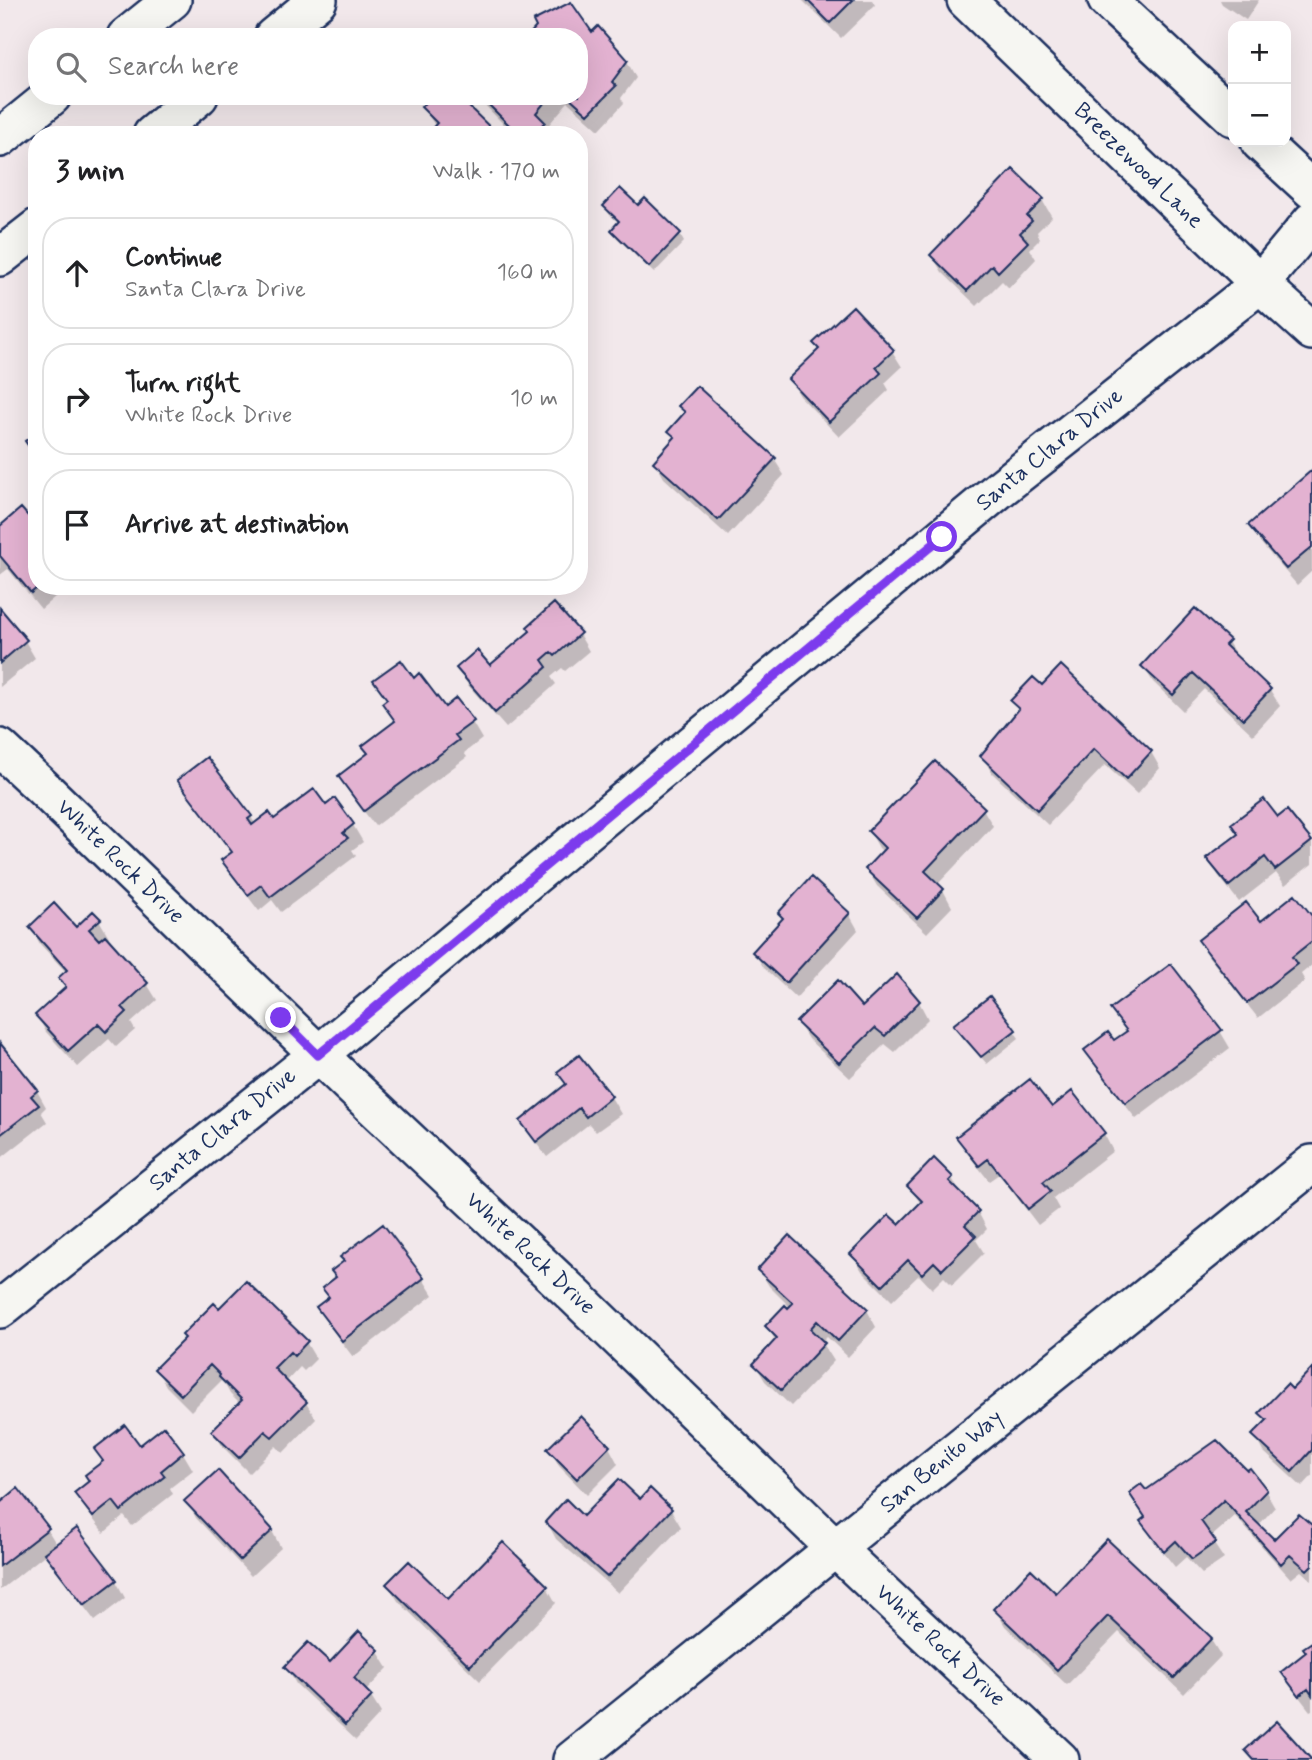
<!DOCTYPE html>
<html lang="en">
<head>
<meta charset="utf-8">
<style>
  body { margin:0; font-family:Mynerve,sans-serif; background:#f6f6f6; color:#202124 }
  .controls { position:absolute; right:21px; top:21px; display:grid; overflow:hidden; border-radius:14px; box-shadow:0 7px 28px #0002 }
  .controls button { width:63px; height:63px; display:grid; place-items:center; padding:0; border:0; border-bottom:2px solid #e0e0e0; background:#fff; color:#202124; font:35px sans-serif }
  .stop { position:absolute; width:21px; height:21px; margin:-16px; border:5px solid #7c3aed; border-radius:50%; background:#fff }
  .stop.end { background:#7c3aed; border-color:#fff; box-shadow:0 2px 7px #0008 }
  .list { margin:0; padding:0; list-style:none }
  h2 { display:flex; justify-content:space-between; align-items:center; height:91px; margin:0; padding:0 28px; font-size:30px }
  h2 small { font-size:23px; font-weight:400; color:#757577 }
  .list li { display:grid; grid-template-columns:46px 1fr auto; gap:21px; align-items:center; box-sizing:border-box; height:112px; margin:0 14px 14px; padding:0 14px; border:2px solid #e0e0e0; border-radius:28px }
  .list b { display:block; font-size:26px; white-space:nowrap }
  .list p { margin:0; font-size:23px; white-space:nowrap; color:#757577 }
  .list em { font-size:23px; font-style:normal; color:#757577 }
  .icon { flex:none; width:38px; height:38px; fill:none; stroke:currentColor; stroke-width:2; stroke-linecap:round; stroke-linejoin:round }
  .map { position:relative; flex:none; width:1312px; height:1760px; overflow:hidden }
  .search { position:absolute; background:#fff; box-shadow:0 7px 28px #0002; left:28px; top:28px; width:560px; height:77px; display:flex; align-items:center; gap:18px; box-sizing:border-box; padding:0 24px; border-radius:28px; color:#757577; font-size:26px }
  .panel { position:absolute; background:#fff; box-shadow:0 7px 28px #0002; left:28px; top:126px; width:560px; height:469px; border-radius:28px }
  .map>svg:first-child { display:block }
  .shadow { fill:#0003 }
  .building { fill:#e3b2d1; stroke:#1b2f5e; stroke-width:2 }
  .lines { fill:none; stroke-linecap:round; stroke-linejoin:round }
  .minor-casing { stroke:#1b2f5e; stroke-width:42 }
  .minor { stroke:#f6f6f2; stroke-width:37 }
  .route { stroke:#7c3aed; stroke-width:9 }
  .labels { text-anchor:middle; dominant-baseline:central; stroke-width:6; stroke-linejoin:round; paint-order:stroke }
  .street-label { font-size:23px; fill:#1b2f5e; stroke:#f6f6f2 }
</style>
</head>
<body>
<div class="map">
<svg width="1312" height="1760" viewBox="0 0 1312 1760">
  <rect width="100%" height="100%" fill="#f2e8eb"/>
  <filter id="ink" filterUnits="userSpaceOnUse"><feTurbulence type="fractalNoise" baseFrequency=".0143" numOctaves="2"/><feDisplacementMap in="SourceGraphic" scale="14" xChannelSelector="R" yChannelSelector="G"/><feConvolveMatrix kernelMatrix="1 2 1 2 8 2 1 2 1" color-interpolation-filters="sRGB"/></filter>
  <g filter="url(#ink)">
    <path class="shadow" d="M 802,0 L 872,0 L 875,5 L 841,38 Z
      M 1220,0 L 1259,0 L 1246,20 L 1222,4 Z
      M 591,35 L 627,61 L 636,78 L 621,98 L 624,103 L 599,130 L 568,102 L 546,128 L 550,135 L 514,135 L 476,96 L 579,96 Z
      M 423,107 L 495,135 L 436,127 Z
      M 645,200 L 680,235 L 684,242 L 654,273 L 617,238 L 613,230 L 619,223 L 609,214 L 605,206 L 638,208 Z
      M 1042,200 L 1052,217 L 1037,232 L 1040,239 L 1030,249 L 1036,259 L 1009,288 L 1002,281 L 977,306 L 942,272 L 932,256 Z
      M 816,343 L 892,351 L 902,367 L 885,383 L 889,390 L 839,437 L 800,396 L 790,379 L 820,351 Z
      M 681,406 L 774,459 L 784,475 L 728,536 L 664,478 L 655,462 L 675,440 L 670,431 L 685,415 Z
      M 1312,473 L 1312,571 L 1297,585 L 1260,542 L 1250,525 Z
      M 0,528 L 37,586 L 61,586 L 63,590 L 41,609 L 8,569 L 0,575 Z
      M 1195,610 L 1228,642 L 1238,658 L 1270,690 L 1280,706 L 1253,735 L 1204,689 L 1183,711 L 1153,682 L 1143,666 Z
      M 0,611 L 25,641 L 35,658 L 0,687 Z
      M 579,634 L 589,651 L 565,671 L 562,668 L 551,677 L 556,684 L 506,728 L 468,685 L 458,669 L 490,668 Z
      M 376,681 L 472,722 L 482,739 L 464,753 L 467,757 L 375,826 L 350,793 L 341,777 L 369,754 L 396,723 L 384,703 L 388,701 Z
      M 1042,687 L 1151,752 L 1160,768 L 1137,794 L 1105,765 L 1048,825 L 992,773 L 982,756 L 1019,712 L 1012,701 Z
      M 179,780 L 251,817 L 256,825 L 326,807 L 334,801 L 353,825 L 363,842 L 352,850 L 356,856 L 281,912 L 272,900 L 259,911 L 233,877 L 224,861 L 233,854 L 189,797 Z
      M 983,809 L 993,826 L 937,885 L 943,890 L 952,907 L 927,933 L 877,886 L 867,869 L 884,852 L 879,848 L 870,832 Z
      M 1278,819 L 1310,842 L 1312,844 L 1312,864 L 1285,885 L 1276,873 L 1239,902 L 1218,875 L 1209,859 Z
      M 849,914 L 858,930 L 796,998 L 764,968 L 754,952 Z
      M 1312,919 L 1312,965 L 1301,974 L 1305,981 L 1258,1018 L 1209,957 L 1200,940 L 1260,923 Z
      M 99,920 L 109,937 L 106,939 L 147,984 L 157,1000 L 131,1023 L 135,1030 L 116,1047 L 109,1039 L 78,1067 L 46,1032 L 37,1015 L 66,989 L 60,979 L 67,973 L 40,944 L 31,927 L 76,929 Z
      M 919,1002 L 928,1019 L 895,1052 L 885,1044 L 850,1078 L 808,1039 L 798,1023 L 862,1010 Z
      M 1112,1010 L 1220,1031 L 1230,1048 L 1136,1119 L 1096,1067 L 1087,1050 L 1114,1043 L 1127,1033 Z
      M 955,1025 L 1014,1031 L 1019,1038 L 987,1064 L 960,1033 Z
      M 0,1046 L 37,1091 L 46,1107 L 41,1112 L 47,1122 L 0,1159 Z
      M 579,1057 L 611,1097 L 621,1114 L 596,1132 L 589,1124 L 547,1157 L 532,1138 L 522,1122 L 567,1086 Z
      M 1072,1094 L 1104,1134 L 1113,1151 L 1053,1198 L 1059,1209 L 1038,1225 L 999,1174 L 989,1181 L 968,1154 L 958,1137 L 1052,1109 Z
      M 952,1178 L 961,1195 L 978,1212 L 987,1229 L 976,1240 L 984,1253 L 952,1285 L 944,1277 L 932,1289 L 919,1275 L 892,1301 L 862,1271 L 852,1254 L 899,1227 L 921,1204 L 909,1186 Z
      M 382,1226 L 423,1279 L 433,1295 L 353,1357 L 328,1324 L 318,1308 L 330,1298 L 337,1278 Z
      M 759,1270 L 867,1310 L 876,1327 L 848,1357 L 827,1337 L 822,1342 L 834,1361 L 791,1406 L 765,1381 L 755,1364 L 776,1342 L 768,1327 L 791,1308 L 769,1286 Z
      M 219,1310 L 306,1342 L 316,1359 L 304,1371 L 300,1367 L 286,1382 L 306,1403 L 316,1419 L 283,1453 L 276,1446 L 249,1473 L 223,1447 L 213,1431 L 240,1404 L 230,1394 L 225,1385 L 221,1381 L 191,1411 L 166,1386 L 157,1370 Z
      M 1312,1371 L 1312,1476 L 1302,1487 L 1264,1452 L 1255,1435 L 1267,1422 L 1262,1413 L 1292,1392 Z
      M 163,1429 L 183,1453 L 193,1470 L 170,1488 L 173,1494 L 132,1526 L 124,1516 L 104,1533 L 86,1510 L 76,1493 L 91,1482 L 104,1463 L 96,1450 L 140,1447 Z
      M 609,1447 L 618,1464 L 587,1495 L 559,1466 L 550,1449 Z
      M 650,1490 L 671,1510 L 681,1527 L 618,1593 L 556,1539 L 547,1522 L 583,1519 L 640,1501 Z
      M 1265,1490 L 1275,1507 L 1258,1526 L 1274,1542 L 1312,1527 L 1312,1581 L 1301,1571 L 1291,1579 L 1235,1516 L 1210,1538 L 1224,1559 L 1202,1574 L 1186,1557 L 1175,1567 L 1152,1538 L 1143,1521 L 1146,1518 L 1145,1492 Z
      M 187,1501 L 272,1531 L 281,1548 L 251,1576 L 196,1518 Z
      M 0,1505 L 47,1529 L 57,1545 L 77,1531 L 116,1581 L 125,1598 L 95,1621 L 56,1570 L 47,1553 L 0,1590 Z
      M 1107,1541 L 1211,1640 L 1221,1656 L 1184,1694 L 1119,1632 L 1067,1685 L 1005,1626 L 995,1609 L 1056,1595 Z
      M 388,1585 L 448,1601 L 547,1587 L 556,1603 L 480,1681 L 398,1601 Z
      M 359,1634 L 378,1652 L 388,1668 L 365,1692 L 371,1697 L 381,1713 L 356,1740 L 296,1684 L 287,1668 L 330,1665 Z
      M 1312,1644 L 1312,1710 L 1310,1711 L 1293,1689 L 1283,1672 L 1307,1654 Z"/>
    <path class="building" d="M 807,0 L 853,0 L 830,23 Z
      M 571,2 L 592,32 L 598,26 L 628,60 L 612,82 L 616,86 L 588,114 L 568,96 L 579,96 L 579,37 L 527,37 L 536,27 L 533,21 Z
      M 431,96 L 458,96 L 498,135 L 426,135 L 437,123 L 421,107 Z
      M 480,96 L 550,96 L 536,113 L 545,122 L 532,135 L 519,135 Z
      M 1013,169 L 1044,199 L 1027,216 L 1032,221 L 1020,233 L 1028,242 L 998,272 L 992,265 L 967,291 L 930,255 Z
      M 620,188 L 638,205 L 645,198 L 681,233 L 649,267 L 611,230 L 619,221 L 603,206 Z
      M 853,306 L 894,350 L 876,367 L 881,373 L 829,422 L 788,379 L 819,349 L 813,343 Z
      M 697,386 L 776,458 L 718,520 L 653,462 L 675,437 L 668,431 L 685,412 L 678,406 Z
      M 37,432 L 37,458 L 25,441 Z
      M 1312,470 L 1312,547 L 1286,569 L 1248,525 Z
      M 21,508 L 37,526 L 37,586 L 39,586 L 31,593 L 0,556 L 0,526 Z
      M 554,603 L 581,633 L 555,656 L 551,652 L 542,660 L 547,667 L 495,713 L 456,668 L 477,650 L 490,665 L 530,631 L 527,627 Z
      M 0,608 L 27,640 L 0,663 Z
      M 1195,608 L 1230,640 L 1225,645 L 1271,689 L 1243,719 L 1193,673 L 1173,695 L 1141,666 Z
      M 401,660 L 414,678 L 419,673 L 445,707 L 456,698 L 474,721 L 455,735 L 459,740 L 364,811 L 338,776 L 368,753 L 362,746 L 395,721 L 382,703 L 387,699 L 373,680 Z
      M 1061,665 L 1152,751 L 1126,779 L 1094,749 L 1037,810 L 980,756 L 1019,709 L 1010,701 L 1033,677 L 1042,685 Z
      M 207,757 L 252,816 L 248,819 L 252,825 L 269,812 L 274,819 L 314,789 L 326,805 L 335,798 L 354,824 L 343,833 L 348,838 L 270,897 L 261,885 L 248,895 L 221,860 L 232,852 L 177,780 Z
      M 935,761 L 985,808 L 925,871 L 944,889 L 917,918 L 865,869 L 885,848 L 868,831 Z
      M 1264,799 L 1278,817 L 1287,810 L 1312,841 L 1275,870 L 1265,857 L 1229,886 L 1206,858 L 1238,834 L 1231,824 Z
      M 811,877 L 850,913 L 786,983 L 752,952 L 783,918 L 778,913 Z
      M 1295,894 L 1312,916 L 1312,941 L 1292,957 L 1297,964 L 1247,1003 L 1198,940 L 1246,902 L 1261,921 Z
      M 54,903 L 76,927 L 93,911 L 101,919 L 89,929 L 99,940 L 105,935 L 148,983 L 122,1007 L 127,1012 L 106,1032 L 98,1024 L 68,1051 L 35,1015 L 66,987 L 58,978 L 67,970 L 29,927 Z
      M 1171,964 L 1222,1030 L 1125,1103 L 1084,1050 L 1108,1032 L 1114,1040 L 1127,1031 L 1110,1009 Z
      M 897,974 L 920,1001 L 885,1036 L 875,1028 L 839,1063 L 796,1022 L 838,980 L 862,1007 Z
      M 990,996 L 1016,1030 L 981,1057 L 953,1025 Z
      M 0,1043 L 38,1090 L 31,1096 L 39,1105 L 0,1135 Z
      M 579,1055 L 612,1096 L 586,1117 L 579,1108 L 536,1142 L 520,1121 L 566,1084 L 557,1072 Z
      M 1030,1079 L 1052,1107 L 1072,1091 L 1105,1133 L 1043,1182 L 1051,1191 L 1028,1209 L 988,1159 L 979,1166 L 956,1137 Z
      M 934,1158 L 953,1177 L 949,1181 L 979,1211 L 965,1225 L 976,1236 L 942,1270 L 934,1262 L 922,1274 L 908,1260 L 882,1286 L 850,1254 L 889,1215 L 899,1224 L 922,1201 L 907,1186 Z
      M 383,1224 L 424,1278 L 342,1341 L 316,1307 L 329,1297 L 322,1288 L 336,1277 L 331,1271 L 344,1261 L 340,1257 Z
      M 789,1235 L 868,1309 L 838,1341 L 817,1321 L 810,1329 L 825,1343 L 781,1390 L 753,1364 L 777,1338 L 765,1326 L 785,1305 L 788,1308 L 793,1303 L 757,1270 Z
      M 246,1281 L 308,1341 L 294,1356 L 290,1352 L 274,1368 L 307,1402 L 272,1437 L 265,1431 L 239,1458 L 211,1431 L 242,1400 L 219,1377 L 220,1375 L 210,1365 L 181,1395 L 154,1369 L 185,1338 L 182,1335 L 214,1303 L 219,1308 Z
      M 1312,1368 L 1312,1450 L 1292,1472 L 1252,1435 L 1267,1420 L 1259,1413 L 1287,1384 L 1292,1389 Z
      M 581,1416 L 610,1446 L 577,1479 L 547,1449 Z
      M 125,1425 L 140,1445 L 164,1426 L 184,1452 L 161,1471 L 165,1476 L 121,1511 L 113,1501 L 93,1517 L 74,1493 L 89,1481 L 85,1475 L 103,1461 L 94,1449 Z
      M 1217,1440 L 1247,1470 L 1250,1468 L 1267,1490 L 1246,1512 L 1274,1539 L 1299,1514 L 1312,1525 L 1312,1565 L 1307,1570 L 1290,1555 L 1281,1564 L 1224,1500 L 1201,1521 L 1216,1542 L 1192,1559 L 1176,1541 L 1164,1552 L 1140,1521 L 1145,1517 L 1129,1493 L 1141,1484 L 1146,1490 Z
      M 218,1470 L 273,1530 L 240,1560 L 184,1501 Z
      M 619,1479 L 640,1499 L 650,1488 L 672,1509 L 607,1577 L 545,1522 L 566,1499 L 583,1516 Z
      M 18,1488 L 49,1528 L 0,1566 L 0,1503 Z
      M 77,1528 L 117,1580 L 84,1605 L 44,1553 Z
      M 1107,1539 L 1212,1638 L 1174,1678 L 1108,1616 L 1057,1670 L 993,1609 L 1031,1569 L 1056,1593 Z
      M 503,1542 L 548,1586 L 470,1666 L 386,1584 L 409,1561 L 448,1599 Z
      M 359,1631 L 379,1650 L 354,1678 L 372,1696 L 345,1725 L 284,1667 L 308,1642 L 330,1662 Z
      M 1312,1642 L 1312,1695 L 1308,1689 L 1299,1696 L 1281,1672 L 1306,1652 L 1303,1648 Z
      M 1277,1721 L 1312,1760 L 1254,1760 L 1245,1750 Z"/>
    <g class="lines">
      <g class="minor-casing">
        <path id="minor" d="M 966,0 L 1260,284 L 1312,331
          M 1107,0 L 1233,117
          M 126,37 L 172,0
          M 273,37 L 318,0
          M 152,135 L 199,96
          M 0,138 L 52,96
          M 1260,142 L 1312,190
          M 0,257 L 37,228
          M 0,748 L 42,787 L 348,1083 L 576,1297 L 835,1548 L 1060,1760
          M 0,1309 L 318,1055 L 1001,488 L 1260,284 L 1312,221
          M 572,1760 L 1312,1164"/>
      </g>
      <use href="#minor" class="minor"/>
    </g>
  </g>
  <g class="lines" filter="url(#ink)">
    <path class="route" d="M 281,1018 L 318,1055 L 942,537"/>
  </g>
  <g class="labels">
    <g class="street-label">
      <text transform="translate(1138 166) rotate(44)">Breezewood Lane</text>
      <text transform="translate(1050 450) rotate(-39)">Santa Clara Drive</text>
      <text transform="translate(120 862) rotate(44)">White Rock Drive</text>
      <text transform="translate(223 1130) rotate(-39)">Santa Clara Drive</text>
      <text transform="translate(530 1254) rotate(43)">White Rock Drive</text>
      <text transform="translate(942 1462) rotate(-39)">San Benito Way</text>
      <text transform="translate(940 1646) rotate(43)">White Rock Drive</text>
    </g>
  </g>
</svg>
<div class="controls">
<button>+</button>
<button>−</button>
</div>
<div class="stop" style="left:942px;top:537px"></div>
<div class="stop end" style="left:281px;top:1018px"></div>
<div class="search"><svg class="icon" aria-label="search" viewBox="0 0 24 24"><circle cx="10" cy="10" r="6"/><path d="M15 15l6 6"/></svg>Search here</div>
<section class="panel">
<h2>3 min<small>Walk · 170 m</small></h2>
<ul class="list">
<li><svg class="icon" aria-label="ahead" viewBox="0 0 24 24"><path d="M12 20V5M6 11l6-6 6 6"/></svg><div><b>Continue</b><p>Santa Clara Drive</p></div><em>160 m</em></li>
<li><svg class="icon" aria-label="right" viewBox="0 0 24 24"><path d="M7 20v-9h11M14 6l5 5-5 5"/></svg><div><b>Turn right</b><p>White Rock Drive</p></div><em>10 m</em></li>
<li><svg class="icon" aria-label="arrive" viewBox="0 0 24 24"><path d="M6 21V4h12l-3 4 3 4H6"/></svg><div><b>Arrive at destination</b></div></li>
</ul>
</section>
</div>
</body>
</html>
